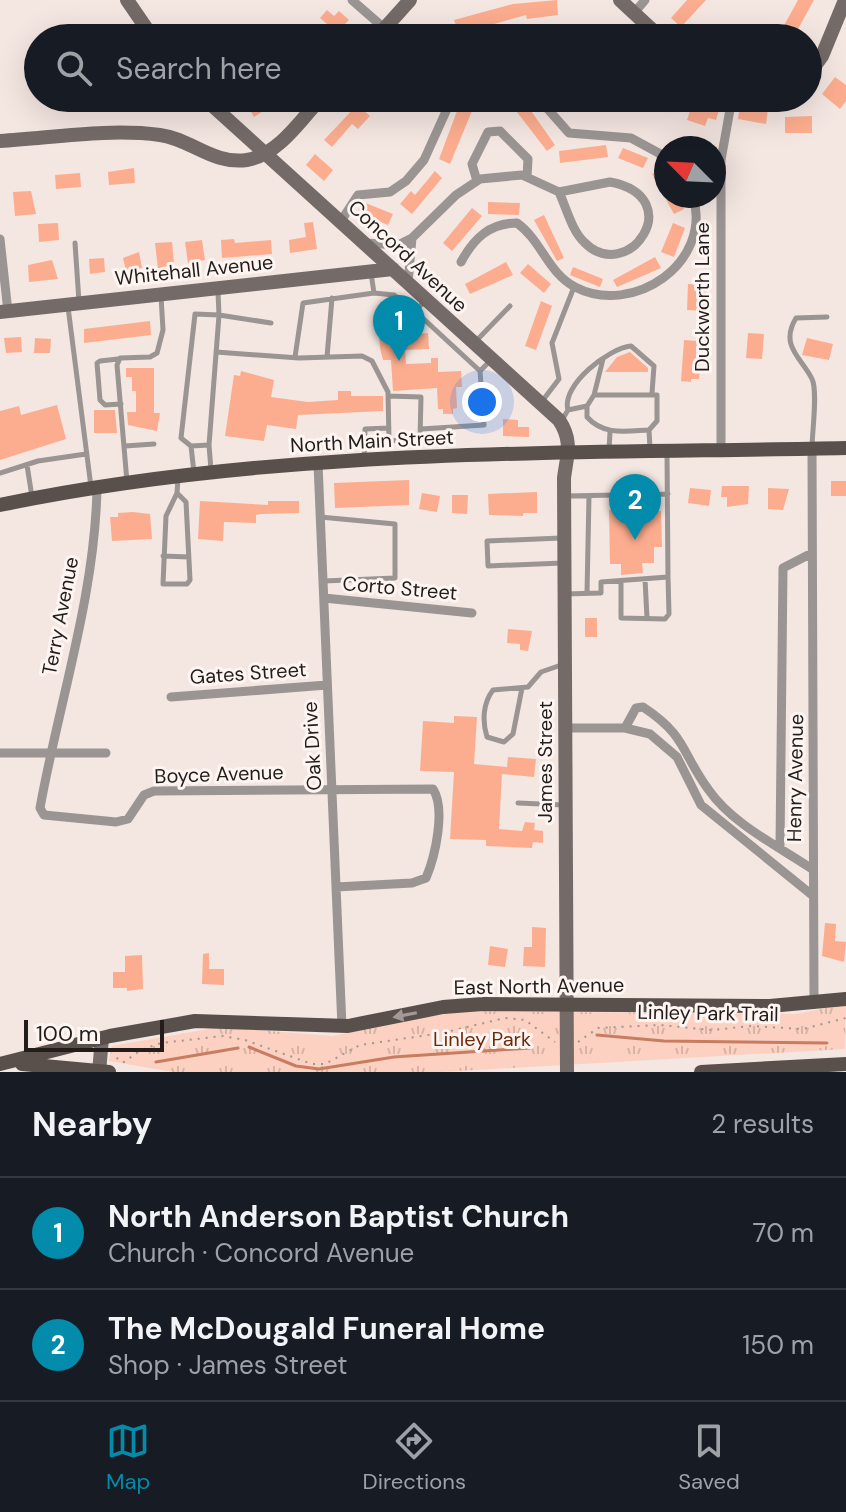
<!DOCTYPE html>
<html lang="en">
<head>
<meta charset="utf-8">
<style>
  body { margin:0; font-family:"DM Sans",sans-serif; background:#20242c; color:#f1f3f6 }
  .compass { position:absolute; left:654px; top:136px; width:72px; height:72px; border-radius:50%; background:#171b24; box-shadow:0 8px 32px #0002; rotate:294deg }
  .scale { position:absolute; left:24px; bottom:20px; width:140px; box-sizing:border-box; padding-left:8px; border:4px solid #221d1b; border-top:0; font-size:22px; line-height:28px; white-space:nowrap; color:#221d1b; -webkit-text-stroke:6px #fdf5f2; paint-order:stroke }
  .you { position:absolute; left:482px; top:402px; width:28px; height:28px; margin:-20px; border:6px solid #fff; border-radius:50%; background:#1a73e8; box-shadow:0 0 0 12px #1a73e833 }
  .badge { display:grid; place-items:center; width:52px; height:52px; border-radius:50%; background:#028baa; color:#fff; font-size:26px; font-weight:700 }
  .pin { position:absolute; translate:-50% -66px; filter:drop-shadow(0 2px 4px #0008) }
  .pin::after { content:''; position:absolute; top:42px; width:28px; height:24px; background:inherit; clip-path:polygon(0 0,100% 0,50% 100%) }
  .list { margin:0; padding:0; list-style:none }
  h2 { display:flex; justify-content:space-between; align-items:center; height:104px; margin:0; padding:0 32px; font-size:34px }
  h2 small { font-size:26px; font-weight:400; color:#9ea1a6 }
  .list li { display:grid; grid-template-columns:52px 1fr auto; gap:24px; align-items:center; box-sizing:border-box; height:112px; padding:0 32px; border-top:2px solid #363941 }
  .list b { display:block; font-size:30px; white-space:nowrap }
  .list p { margin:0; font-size:26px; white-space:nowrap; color:#9ea1a6 }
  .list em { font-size:26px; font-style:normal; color:#9ea1a6 }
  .icon { flex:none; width:44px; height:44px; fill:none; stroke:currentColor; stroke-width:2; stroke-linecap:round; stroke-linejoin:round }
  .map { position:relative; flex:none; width:846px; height:1072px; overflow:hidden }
  .search { position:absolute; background:#171b24; box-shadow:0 8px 32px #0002; left:24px; right:24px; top:24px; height:88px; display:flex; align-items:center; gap:20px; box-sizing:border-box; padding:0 28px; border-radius:44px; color:#9ea1a6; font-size:30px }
  .sheet { height:328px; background:#171b24 }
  nav { display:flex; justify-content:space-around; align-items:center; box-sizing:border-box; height:112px; border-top:2px solid #363941; background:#171b24; font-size:22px; color:#9ea1a6 }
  nav a { display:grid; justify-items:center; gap:4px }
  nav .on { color:#028baa }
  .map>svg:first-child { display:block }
  .park { fill:url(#park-tufts) }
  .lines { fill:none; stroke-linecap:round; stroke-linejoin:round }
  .stream { stroke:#c87d61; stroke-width:3 }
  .building { fill:#fdad8f }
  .path { stroke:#a09692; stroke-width:2; stroke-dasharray:2 6; stroke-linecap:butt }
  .lane { stroke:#9a9492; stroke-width:5 }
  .street { stroke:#9a9492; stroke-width:9 }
  .secondary { stroke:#746b68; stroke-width:14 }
  .primary { stroke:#594f4b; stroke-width:14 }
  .oneway { fill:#a39a96 }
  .labels { text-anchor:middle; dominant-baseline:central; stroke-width:6; stroke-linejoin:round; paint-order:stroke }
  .street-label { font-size:20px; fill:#221d1b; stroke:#fdf5f2 }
  .park-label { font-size:20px; fill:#6f290b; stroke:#fdf5f2 }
</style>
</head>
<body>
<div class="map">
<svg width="846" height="1072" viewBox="0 0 846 1072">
  <defs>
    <pattern id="park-tufts" width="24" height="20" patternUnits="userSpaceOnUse" patternTransform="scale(2)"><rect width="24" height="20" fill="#fcd1c1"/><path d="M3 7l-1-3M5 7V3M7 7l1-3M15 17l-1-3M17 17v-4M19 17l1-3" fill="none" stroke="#d8b3a5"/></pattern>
  </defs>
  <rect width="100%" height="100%" fill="#f4e6e1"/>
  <path class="park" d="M 846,1004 L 845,1049 L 440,1072 L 173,1072 L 109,1061 L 112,1046 L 220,1027 L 333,1036 L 446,1011 L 796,1014 Z"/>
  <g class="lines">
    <path class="stream" d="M 597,1035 L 664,1041 L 827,1043
      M 249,1047 L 296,1066 L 319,1069 L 394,1057 L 530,1048
      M 156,1062 L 238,1048"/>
  </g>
  <path class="building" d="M 557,0 L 558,15 L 527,19 L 526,15 L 459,34 L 454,20 L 513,4 Z
    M 687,0 L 706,0 L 681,27 L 671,18 Z
    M 798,0 L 814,0 L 793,38 L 781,31 Z
    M 327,10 L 334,16 L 339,11 L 349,20 L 345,24 L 349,28 L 342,35 L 338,31 L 332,38 L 316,38 L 327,24 L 320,18 Z
    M 835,77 L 846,85 L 846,101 L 840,109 L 822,94 Z
    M 258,98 L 283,98 L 254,117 L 247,105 Z
    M 506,98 L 522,98 L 555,145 L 547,151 Z
    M 694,99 L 720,107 L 716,120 L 708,118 L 705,126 L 687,120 Z
    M 740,104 L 768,109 L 766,124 L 738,119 Z
    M 357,105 L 370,116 L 358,129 L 352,124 L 332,147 L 324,140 Z
    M 459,106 L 472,111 L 450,164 L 439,159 Z
    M 812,116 L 812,133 L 785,133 L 785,117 Z
    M 606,145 L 608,157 L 560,163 L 559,151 Z
    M 623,148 L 648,158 L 643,168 L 618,158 Z
    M 315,154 L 333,170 L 324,181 L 306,165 Z
    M 134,168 L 135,183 L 109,185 L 108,172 Z
    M 662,168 L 666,176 L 666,196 L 677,196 L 684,209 L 674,214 L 652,174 Z
    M 435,171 L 442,178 L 412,214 L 400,204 L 411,191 L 415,195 Z
    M 80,173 L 81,187 L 56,189 L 55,175 Z
    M 31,191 L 36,214 L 15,216 L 13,192 Z
    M 363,202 L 393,214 L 388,225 L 357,212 Z
    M 488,202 L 520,203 L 519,215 L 488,214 Z
    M 472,208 L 482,216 L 452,251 L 443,243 Z
    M 544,215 L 564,258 L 557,261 L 534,220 Z
    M 313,222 L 317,249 L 290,253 L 289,240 L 306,237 L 304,223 Z
    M 58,223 L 59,240 L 39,242 L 38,224 Z
    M 673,223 L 685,228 L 674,257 L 661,252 Z
    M 234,239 L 235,243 L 271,240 L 272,254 L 222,258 L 221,240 Z
    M 202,240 L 205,260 L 188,263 L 185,242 Z
    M 172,242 L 174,264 L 158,269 L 155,243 Z
    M 139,252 L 142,268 L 126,271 L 123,258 Z
    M 655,257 L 661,268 L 617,287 L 613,280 Z
    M 104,258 L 105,272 L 90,274 L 89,259 Z
    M 52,260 L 58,279 L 29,282 L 28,265 Z
    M 506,262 L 513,275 L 470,294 L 465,284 Z
    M 528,264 L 551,284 L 544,293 L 520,273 Z
    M 573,267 L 603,279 L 600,287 L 570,275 Z
    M 688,284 L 706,285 L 705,311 L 687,310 Z
    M 541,301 L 552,306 L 536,350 L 525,346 Z
    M 399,308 L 403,335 L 428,333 L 429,349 L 405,350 L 406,364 L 431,363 L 431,358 L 438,358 L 438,372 L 461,371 L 462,387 L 456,387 L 457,408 L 453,409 L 453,414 L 443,414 L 443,409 L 438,409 L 437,388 L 393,391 L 391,360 L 383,360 L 380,348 L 378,317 L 383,317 L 383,309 Z
    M 150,321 L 151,335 L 84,343 L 84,329 Z
    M 748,333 L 764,334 L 762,359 L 746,358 Z
    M 21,337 L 22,352 L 6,353 L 4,338 Z
    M 35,338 L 51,339 L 50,353 L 34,353 Z
    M 807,338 L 833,344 L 829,360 L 802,355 Z
    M 684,340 L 697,341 L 696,353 L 701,353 L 699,379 L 691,379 L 691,382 L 681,381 Z
    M 630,352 L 648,368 L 648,372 L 605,372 L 617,357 Z
    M 126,368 L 154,368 L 154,413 L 160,413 L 157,431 L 128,425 L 127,412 L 136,412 L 136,391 L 132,391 L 132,377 L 126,377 Z
    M 241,371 L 274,380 L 271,397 L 308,402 L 338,400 L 338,391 L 351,391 L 351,396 L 383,396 L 383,411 L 298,415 L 296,429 L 267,425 L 264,441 L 225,436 L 234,375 L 240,376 Z
    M 57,405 L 66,439 L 0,460 L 0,411 L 19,406 L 21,415 Z
    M 94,410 L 115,410 L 117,433 L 94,433 Z
    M 503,419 L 518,420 L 518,427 L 529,427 L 529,437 L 503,436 Z
    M 409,480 L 409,505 L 335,508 L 334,483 Z
    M 831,481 L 846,481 L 846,496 L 831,496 Z
    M 722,486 L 749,486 L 748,504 L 727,507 L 727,497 L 721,497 Z
    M 690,488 L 711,490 L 709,506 L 688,503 Z
    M 768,488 L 789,489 L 783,510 L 768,509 Z
    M 537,492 L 537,513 L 523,513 L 523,516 L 489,515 L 488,494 Z
    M 422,493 L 440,496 L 437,512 L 419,509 Z
    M 452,495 L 468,495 L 467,514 L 452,513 Z
    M 200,501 L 268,505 L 268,501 L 299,501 L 299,513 L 261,514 L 256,515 L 256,523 L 224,522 L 223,541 L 198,539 Z
    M 652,507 L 652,511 L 661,511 L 662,547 L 654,547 L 654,563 L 642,563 L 643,573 L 621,575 L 621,564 L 610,564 L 609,510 Z
    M 133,512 L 150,514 L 152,539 L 112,541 L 110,517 L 118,517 L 118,513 Z
    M 585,618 L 597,618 L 597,637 L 585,637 Z
    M 508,629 L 532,631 L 528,651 L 520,650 L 520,644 L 507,643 Z
    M 454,716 L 477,717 L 474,764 L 507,767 L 508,757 L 536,759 L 534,777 L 502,774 L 499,829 L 522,831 L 525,822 L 535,823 L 534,830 L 543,831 L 543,843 L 533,842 L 532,848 L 486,846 L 486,840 L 450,839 L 454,772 L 420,771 L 423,721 L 454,723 Z
    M 825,923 L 836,924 L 835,941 L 846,942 L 844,962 L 822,956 Z
    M 532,927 L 546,928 L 545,967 L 523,966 L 524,947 L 532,947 Z
    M 490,946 L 508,949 L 505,967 L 488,965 Z
    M 209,953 L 209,969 L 224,969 L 224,985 L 202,984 L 203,954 Z
    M 142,955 L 143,989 L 127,991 L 127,988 L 113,988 L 113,972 L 125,972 L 125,956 Z"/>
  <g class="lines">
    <path class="path" d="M 578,1042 L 598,1028 L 660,1025 L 712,1030 L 751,1026 L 803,1029 L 846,1018
      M 114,1050 L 118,1060 L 124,1062 L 141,1050 L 161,1043 L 223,1036 L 245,1040 L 312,1064 L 325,1064 L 360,1045 L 442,1033 L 505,1018 L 525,1020 L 555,1042"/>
    <path class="lane" d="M 75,243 L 79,302
      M 371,273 L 374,293 L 394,295 L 415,311
      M 218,292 L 219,315 L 271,323
      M 425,301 L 415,311 L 480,371
      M 68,307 L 91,487
      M 477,340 L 510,306
      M 216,352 L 299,358 L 362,356 L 372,361 L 388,392 L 389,441 L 420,439 L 421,397 L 388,396
      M 295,357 L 303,303 L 374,293
      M 327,357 L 332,298
      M 118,359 L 100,361 L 97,363 L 100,400 L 105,405 L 121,404
      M 594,395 L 603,359
      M 543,400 L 559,379 L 552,343 L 574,287
      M 568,410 C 561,385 609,348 631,346 L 654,366 L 652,393
      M 562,420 L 568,410 L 587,406
      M 421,429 L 484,425 L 480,371 L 490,361
      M 649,430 C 626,431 604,436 587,417 L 587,406 L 594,395 L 657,395 L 657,421 L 649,430 L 650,449
      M 125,446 L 154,444
      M 191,446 L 209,445
      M 812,448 C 812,433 818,391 812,379 C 802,358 779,346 796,318 L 827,317
      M 609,450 L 610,432
      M 364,460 L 365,429 L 389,428
      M 27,465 L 32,497
      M 0,473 L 38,461 L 86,454
      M 194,473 L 191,446 L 181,438 L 195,314 L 219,315 L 209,445 L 211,470
      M 127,482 L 117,365 L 120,358 L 150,357 L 157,353 L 163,330 L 161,296
      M 177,493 L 186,502 L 190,580 L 187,584 L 163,584 L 166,516 L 177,493 L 178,478
      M 565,496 L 668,494
      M 320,517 L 395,524 L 395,578 L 324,581
      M 561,538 L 487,541 L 488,566 L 563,563
      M 163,556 L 189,557
      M 645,579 L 647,618
      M 621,581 L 621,618 L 665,619 L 669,614 L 668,577
      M 587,593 L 589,496
      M 565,594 L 601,593 L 601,582 L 668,577 L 667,453
      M 522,688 L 513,734 L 504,742 L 487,737 C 482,721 483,703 493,690 L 528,687 L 541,672 L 564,664
      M 518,803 L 564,805"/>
    <path class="street" d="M 352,0 L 384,28
      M 634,13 L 645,0
      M 538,98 L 569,133 L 631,138 L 666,157
      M 477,181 L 472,164 L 488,132 L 500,131 L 528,159 L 527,177
      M 610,182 C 690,197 628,287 584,242 C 572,231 566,207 559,192 Z
      M 341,221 L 358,195 L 390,192 L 406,181 L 424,160 L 452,98
      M 0,239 L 8,312
      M 365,243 L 398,245 L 412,238 L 456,195 L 480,179 L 522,175 L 559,192
      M 461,262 C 474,238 490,223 517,223 C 541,240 548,273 575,287 C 633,317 713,263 693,196
      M 408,283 L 412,238
      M 812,449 L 814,1004
      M 721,450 L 721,160 L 732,98
      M 318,464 L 342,1027
      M 97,488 C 95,596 59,702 40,808 L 44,815 L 116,822 L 128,819 L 144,795 L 154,791 L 433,789 C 446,809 435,857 426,878 L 412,883 L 336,887
      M 324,598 L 472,613
      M 171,697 L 327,685
      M 565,728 L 625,728 L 650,734 L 677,757 L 701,805 L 812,895
      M 625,728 L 636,708 L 643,707 C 687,736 681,752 708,789 C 732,824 778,846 812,869
      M 0,753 L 106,753
      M 780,847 L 783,568 L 812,553"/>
    <path class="secondary" d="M 127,0 L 153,38
      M 620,0 L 661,38
      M 376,38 L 410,0
      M 808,75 L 822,56 L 845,0
      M 204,98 L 559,420 C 573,441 567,455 564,478 L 567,1072
      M 0,141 C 52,138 108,128 160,135 C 191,139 213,165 247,160 C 278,155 301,120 321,98
      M 0,312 L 393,269
      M 99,1072 L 102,1038"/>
    <path class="primary" d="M 0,505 C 277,447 564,454 846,448
      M 0,1064 L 110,1036 L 195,1021 L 348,1026 L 443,1007 L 483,1004 L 770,1006 L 846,999
      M 22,1064 L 109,1072
      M 701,1072 L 846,1064"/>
  </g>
  <defs><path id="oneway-solid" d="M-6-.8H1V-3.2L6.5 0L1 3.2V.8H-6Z" transform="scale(2)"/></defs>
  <use class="oneway" href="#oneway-solid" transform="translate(405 1015) rotate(169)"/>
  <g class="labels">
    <g class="street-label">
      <text transform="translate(408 256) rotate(43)">Concord Avenue</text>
      <text transform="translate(194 270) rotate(-6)">Whitehall Avenue</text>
      <text transform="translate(702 297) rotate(-90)">Duckworth Lane</text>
      <text transform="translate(372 441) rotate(-3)">North Main Street</text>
      <text transform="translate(400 588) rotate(5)">Corto Street</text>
      <text transform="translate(60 616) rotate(-79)">Terry Avenue</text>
      <text transform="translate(248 673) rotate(-4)">Gates Street</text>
      <text transform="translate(312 746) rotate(-93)">Oak Drive</text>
      <text transform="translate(545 762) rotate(-90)">James Street</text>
      <text transform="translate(219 774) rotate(-2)">Boyce Avenue</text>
      <text transform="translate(795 778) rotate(-89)">Henry Avenue</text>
      <text transform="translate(539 986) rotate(-1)">East North Avenue</text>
      <text transform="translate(708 1013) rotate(1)">Linley Park Trail</text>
    </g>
    <g class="park-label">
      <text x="482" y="1039">Linley Park</text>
    </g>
  </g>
</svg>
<svg class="compass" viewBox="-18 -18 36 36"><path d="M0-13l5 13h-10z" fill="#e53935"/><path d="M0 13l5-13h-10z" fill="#9ea1a6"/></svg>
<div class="scale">100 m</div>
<div class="you"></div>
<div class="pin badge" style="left:399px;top:361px">1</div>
<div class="pin badge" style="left:635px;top:540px">2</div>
<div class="search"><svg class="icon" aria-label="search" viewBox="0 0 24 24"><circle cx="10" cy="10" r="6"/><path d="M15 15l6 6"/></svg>Search here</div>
</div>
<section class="sheet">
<h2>Nearby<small>2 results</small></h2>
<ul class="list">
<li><span class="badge">1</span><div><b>North Anderson Baptist Church</b><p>Church · Concord Avenue</p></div><em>70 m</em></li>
<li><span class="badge">2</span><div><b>The McDougald Funeral Home</b><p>Shop · James Street</p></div><em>150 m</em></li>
</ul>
</section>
<nav>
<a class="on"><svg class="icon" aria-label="map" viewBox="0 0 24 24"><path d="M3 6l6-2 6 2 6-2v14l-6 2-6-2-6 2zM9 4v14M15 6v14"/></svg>Map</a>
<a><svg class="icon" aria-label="directions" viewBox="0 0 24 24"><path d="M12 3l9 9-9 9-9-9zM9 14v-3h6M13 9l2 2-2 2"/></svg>Directions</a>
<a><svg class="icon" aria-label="saved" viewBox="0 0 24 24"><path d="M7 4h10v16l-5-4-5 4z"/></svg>Saved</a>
</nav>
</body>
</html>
